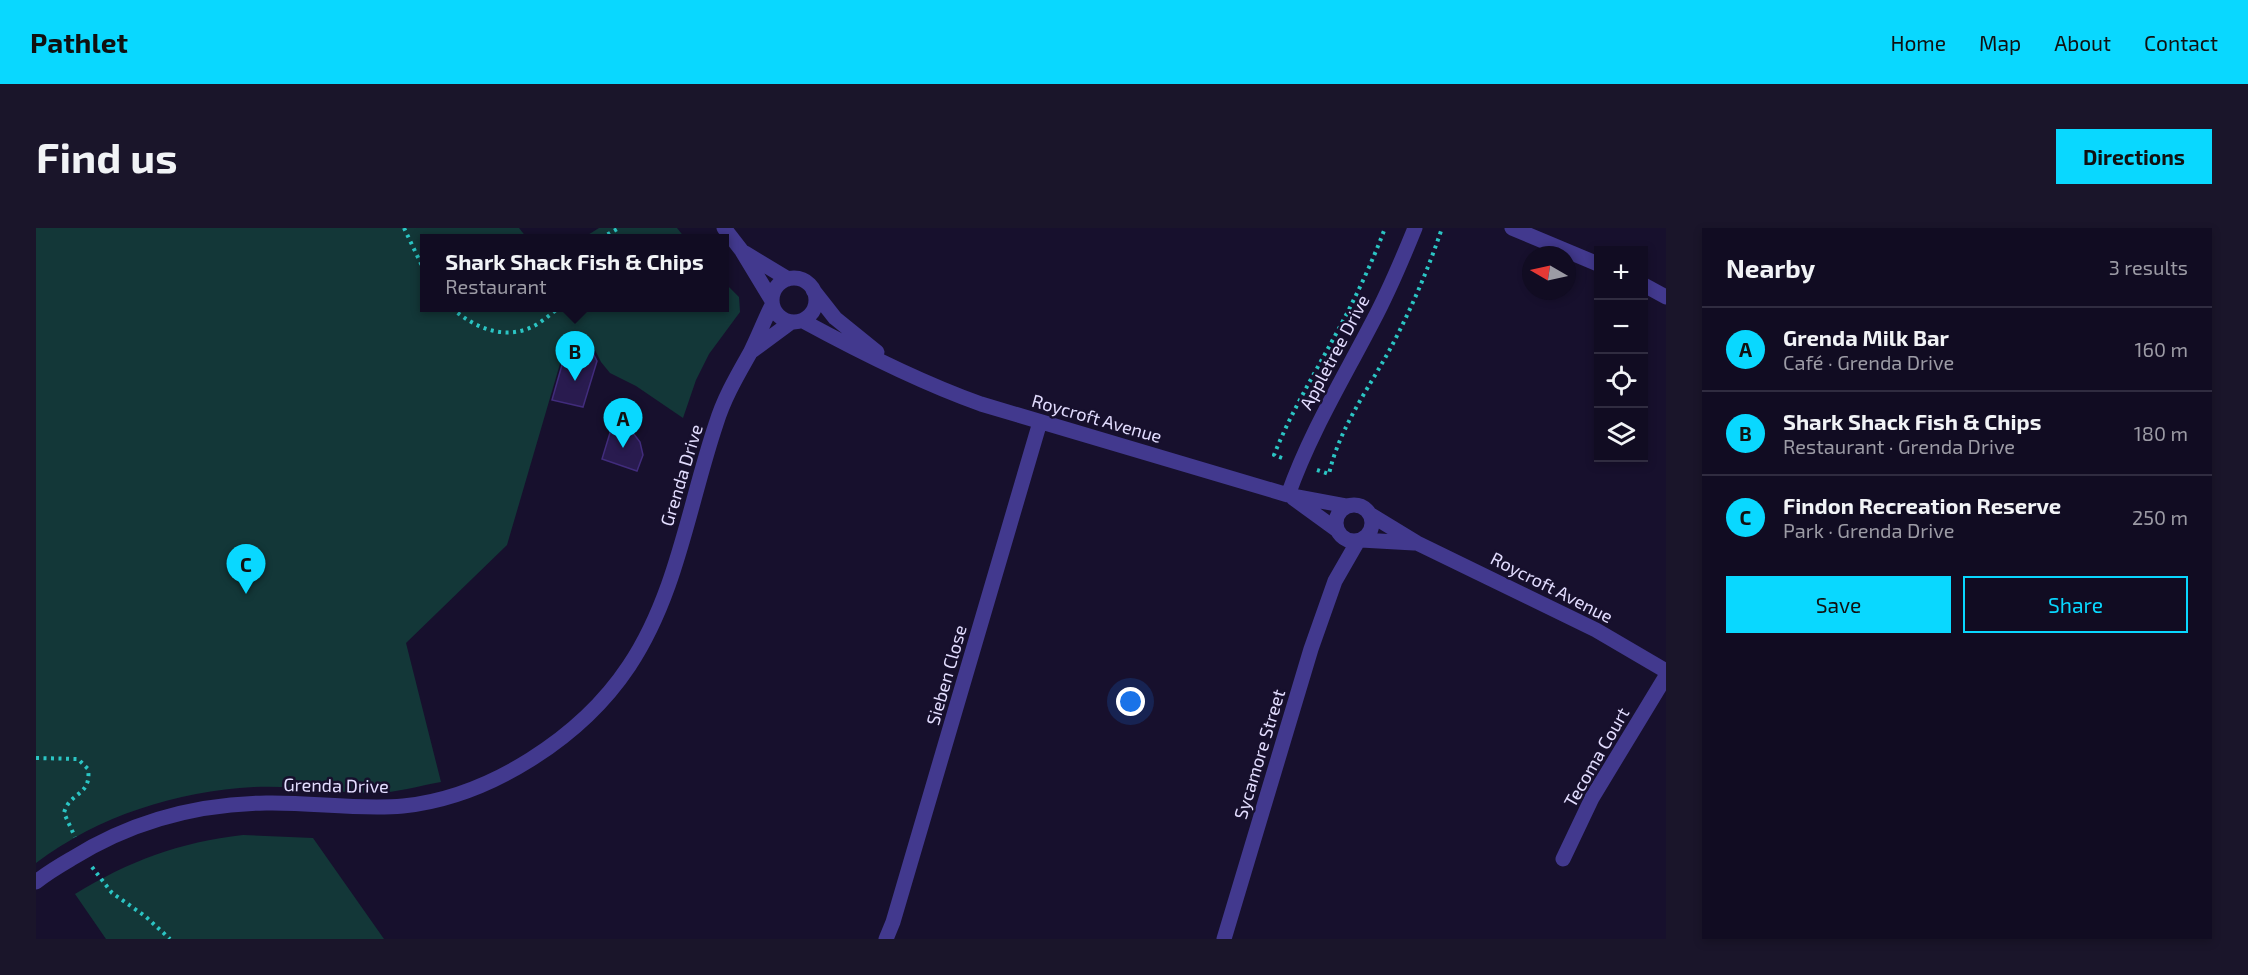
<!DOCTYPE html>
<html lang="en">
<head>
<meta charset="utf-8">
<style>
  body { margin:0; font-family:"Exo 2",sans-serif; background:#1a152a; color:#f1f3f6 }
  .controls { position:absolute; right:18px; top:18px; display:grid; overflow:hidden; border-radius:0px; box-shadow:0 3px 9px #0003 }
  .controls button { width:54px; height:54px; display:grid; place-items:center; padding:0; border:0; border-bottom:2px solid #302c40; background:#110c22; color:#f1f3f6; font:30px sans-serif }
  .compass { position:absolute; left:1486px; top:18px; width:54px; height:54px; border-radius:50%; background:#110c22; box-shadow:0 3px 9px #0003; rotate:279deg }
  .you { position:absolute; left:1095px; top:474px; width:21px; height:21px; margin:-15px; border:4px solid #fff; border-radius:50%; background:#1a73e8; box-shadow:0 0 0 9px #1a73e833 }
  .badge { display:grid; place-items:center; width:39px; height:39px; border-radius:50%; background:#09d8ff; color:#111; font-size:20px; font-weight:700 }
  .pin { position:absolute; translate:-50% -50px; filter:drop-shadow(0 2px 3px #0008) }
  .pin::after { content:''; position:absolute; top:32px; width:21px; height:18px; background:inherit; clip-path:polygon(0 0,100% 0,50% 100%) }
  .popup { position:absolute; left:384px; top:6px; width:309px; height:78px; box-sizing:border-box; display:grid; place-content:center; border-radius:0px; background:#110c22; filter:drop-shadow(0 2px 4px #0005); font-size:20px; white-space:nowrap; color:#9c9ba5 }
  .popup b { font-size:22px; color:#f1f3f6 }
  .popup::after { content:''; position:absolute; left:50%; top:100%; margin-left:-12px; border:12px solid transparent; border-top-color:#110c22 }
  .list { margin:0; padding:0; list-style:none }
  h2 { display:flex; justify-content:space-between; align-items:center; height:78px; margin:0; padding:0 24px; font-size:26px }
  h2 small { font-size:20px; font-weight:400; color:#9c9ba5 }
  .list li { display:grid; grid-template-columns:39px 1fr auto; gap:18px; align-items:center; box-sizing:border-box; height:84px; padding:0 24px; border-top:2px solid #302c40 }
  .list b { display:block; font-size:22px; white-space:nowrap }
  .list p { margin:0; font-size:20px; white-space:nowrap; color:#9c9ba5 }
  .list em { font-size:20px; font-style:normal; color:#9c9ba5 }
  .actions { display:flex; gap:12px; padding:18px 24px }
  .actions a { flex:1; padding:14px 0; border:2px solid #09d8ff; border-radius:0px; text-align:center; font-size:21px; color:#09d8ff }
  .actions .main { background:#09d8ff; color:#111 }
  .icon { flex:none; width:33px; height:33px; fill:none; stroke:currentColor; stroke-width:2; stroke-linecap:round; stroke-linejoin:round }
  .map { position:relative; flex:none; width:1630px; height:711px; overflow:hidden; border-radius:0px }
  header { display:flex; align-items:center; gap:36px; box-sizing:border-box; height:84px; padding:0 30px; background:#09d8ff; color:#111 }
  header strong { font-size:28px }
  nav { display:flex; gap:33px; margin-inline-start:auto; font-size:21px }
  .intro { display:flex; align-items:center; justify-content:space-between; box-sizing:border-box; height:144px; padding:0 36px }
  h1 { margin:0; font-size:42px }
  .button { padding:15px 27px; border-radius:0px; background:#09d8ff; color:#111; font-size:21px; font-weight:700 }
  main { display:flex; gap:36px; padding:0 36px }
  aside { flex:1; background:#110c22; border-radius:0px; box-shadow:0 3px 9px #0003 }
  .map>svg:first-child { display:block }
  .green { fill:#133738 }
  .building { fill:#291b4f; stroke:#412c7c; stroke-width:1.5 }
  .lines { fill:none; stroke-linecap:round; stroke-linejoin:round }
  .path { stroke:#2bc5c4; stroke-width:4; stroke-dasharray:3 4.5; stroke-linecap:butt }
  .minor { stroke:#42398e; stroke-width:15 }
  .labels { text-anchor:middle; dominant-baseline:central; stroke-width:5; stroke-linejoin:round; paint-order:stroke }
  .street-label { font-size:18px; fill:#e3ddff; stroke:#17102d }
</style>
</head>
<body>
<header>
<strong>Pathlet</strong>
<nav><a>Home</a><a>Map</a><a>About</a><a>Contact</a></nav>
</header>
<div class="intro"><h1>Find us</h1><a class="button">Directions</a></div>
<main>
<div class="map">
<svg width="1630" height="711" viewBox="0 0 1630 711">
  <rect width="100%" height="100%" fill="#17102d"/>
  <path class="green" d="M 0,0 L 483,0 L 491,10 L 389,10 L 389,80 L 689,80 L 689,55 L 703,69 L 704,84 L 673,126 L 660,152 L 647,190 L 600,158 L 574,145 L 565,134 L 553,110 L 533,105 L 471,317 L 370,415 L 405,554 C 382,558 356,566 333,565 C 294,564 256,557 218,559 C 141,563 62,588 0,635 Z
    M 563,0 L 641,0 L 649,10 L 547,10 Z
    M 207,607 L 277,610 L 348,711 L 70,711 L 39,666 C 93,633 144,614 207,607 Z"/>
  <path class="building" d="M 534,109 L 551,114 L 561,133 L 547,179 L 516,172 Z
    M 577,195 L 594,201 L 604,214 L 607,227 L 601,243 L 566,231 Z"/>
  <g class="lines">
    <path class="path" d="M 368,0 L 389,44
      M 565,10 L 583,0
      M 416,80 C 436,98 464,111 491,101 C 503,97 513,87 523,80
      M 1246,230 L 1238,227 C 1255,184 1279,145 1301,104 C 1319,71 1336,35 1349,0
      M 1281,242 L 1293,246 C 1303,201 1331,163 1353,123 C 1374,84 1392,42 1406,0
      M 0,530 L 42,531 L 52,541 C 56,568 33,564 28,585 L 39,609
      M 56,639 L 76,665 L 109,688 L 134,711"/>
    <path class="minor" d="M 688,0 L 706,23 L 735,71
      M 1476,0 L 1562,36
      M 709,25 L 752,51
      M736 72a22 22 0 1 1 44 0a22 22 0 1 1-44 0Z
      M 1608,57 L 1630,69
      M 777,62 L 799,90 L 841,124
      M 767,93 C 824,124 883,154 945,176 L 1252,267 L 1311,278
      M 716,123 L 754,95
      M 1252,267 C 1274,205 1307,151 1337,93 C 1353,63 1366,32 1379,0
      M 1257,270 L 1301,302
      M1300 295a18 18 0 1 1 36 0a18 18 0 1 1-36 0Z
      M 1335,287 L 1381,315 L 1560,402 L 1630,443
      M 1325,312 L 1378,315
      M 1527,631 L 1556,570 L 1630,448
      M 0,654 C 11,645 23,638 35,631 C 94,594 161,576 230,575 C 276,574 321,582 367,578 C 453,569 545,510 593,438 C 641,366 653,276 680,196 C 688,170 701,148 714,125 C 722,109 728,93 736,77
      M 850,711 L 857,694 L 1004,194
      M 1188,711 L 1275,421 L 1299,353 L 1322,313"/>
  </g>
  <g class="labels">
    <g class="street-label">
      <text transform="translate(1298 124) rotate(-62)">Appletree Drive</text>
      <text transform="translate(1061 190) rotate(16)">Roycroft Avenue</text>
      <text transform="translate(645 247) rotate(-73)">Grenda Drive</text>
      <text transform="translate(1516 359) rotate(27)">Roycroft Avenue</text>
      <text transform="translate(910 447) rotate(-74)">Sieben Close</text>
      <text transform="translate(1223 526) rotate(-73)">Sycamore Street</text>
      <text transform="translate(1560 529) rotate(-60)">Tecoma Court</text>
      <text transform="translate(300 557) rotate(1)">Grenda Drive</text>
    </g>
  </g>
</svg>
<div class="controls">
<button>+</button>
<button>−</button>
<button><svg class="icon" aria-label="locate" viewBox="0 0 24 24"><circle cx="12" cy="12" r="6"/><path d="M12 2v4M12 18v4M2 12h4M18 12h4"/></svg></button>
<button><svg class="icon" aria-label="layers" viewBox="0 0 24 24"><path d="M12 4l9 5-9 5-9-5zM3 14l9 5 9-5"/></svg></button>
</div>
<svg class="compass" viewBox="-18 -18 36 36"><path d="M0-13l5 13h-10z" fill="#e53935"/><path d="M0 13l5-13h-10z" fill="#9c9ba5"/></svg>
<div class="you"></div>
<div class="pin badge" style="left:587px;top:220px">A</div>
<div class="pin badge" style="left:539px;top:153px">B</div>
<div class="popup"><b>Shark Shack Fish &amp; Chips</b>Restaurant</div>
<div class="pin badge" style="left:210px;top:366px">C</div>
</div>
<aside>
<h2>Nearby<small>3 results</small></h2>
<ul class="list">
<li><span class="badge">A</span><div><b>Grenda Milk Bar</b><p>Café · Grenda Drive</p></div><em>160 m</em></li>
<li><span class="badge">B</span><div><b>Shark Shack Fish &amp; Chips</b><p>Restaurant · Grenda Drive</p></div><em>180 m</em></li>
<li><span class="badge">C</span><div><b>Findon Recreation Reserve</b><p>Park · Grenda Drive</p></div><em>250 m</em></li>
</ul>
<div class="actions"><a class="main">Save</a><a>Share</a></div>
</aside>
</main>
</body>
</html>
